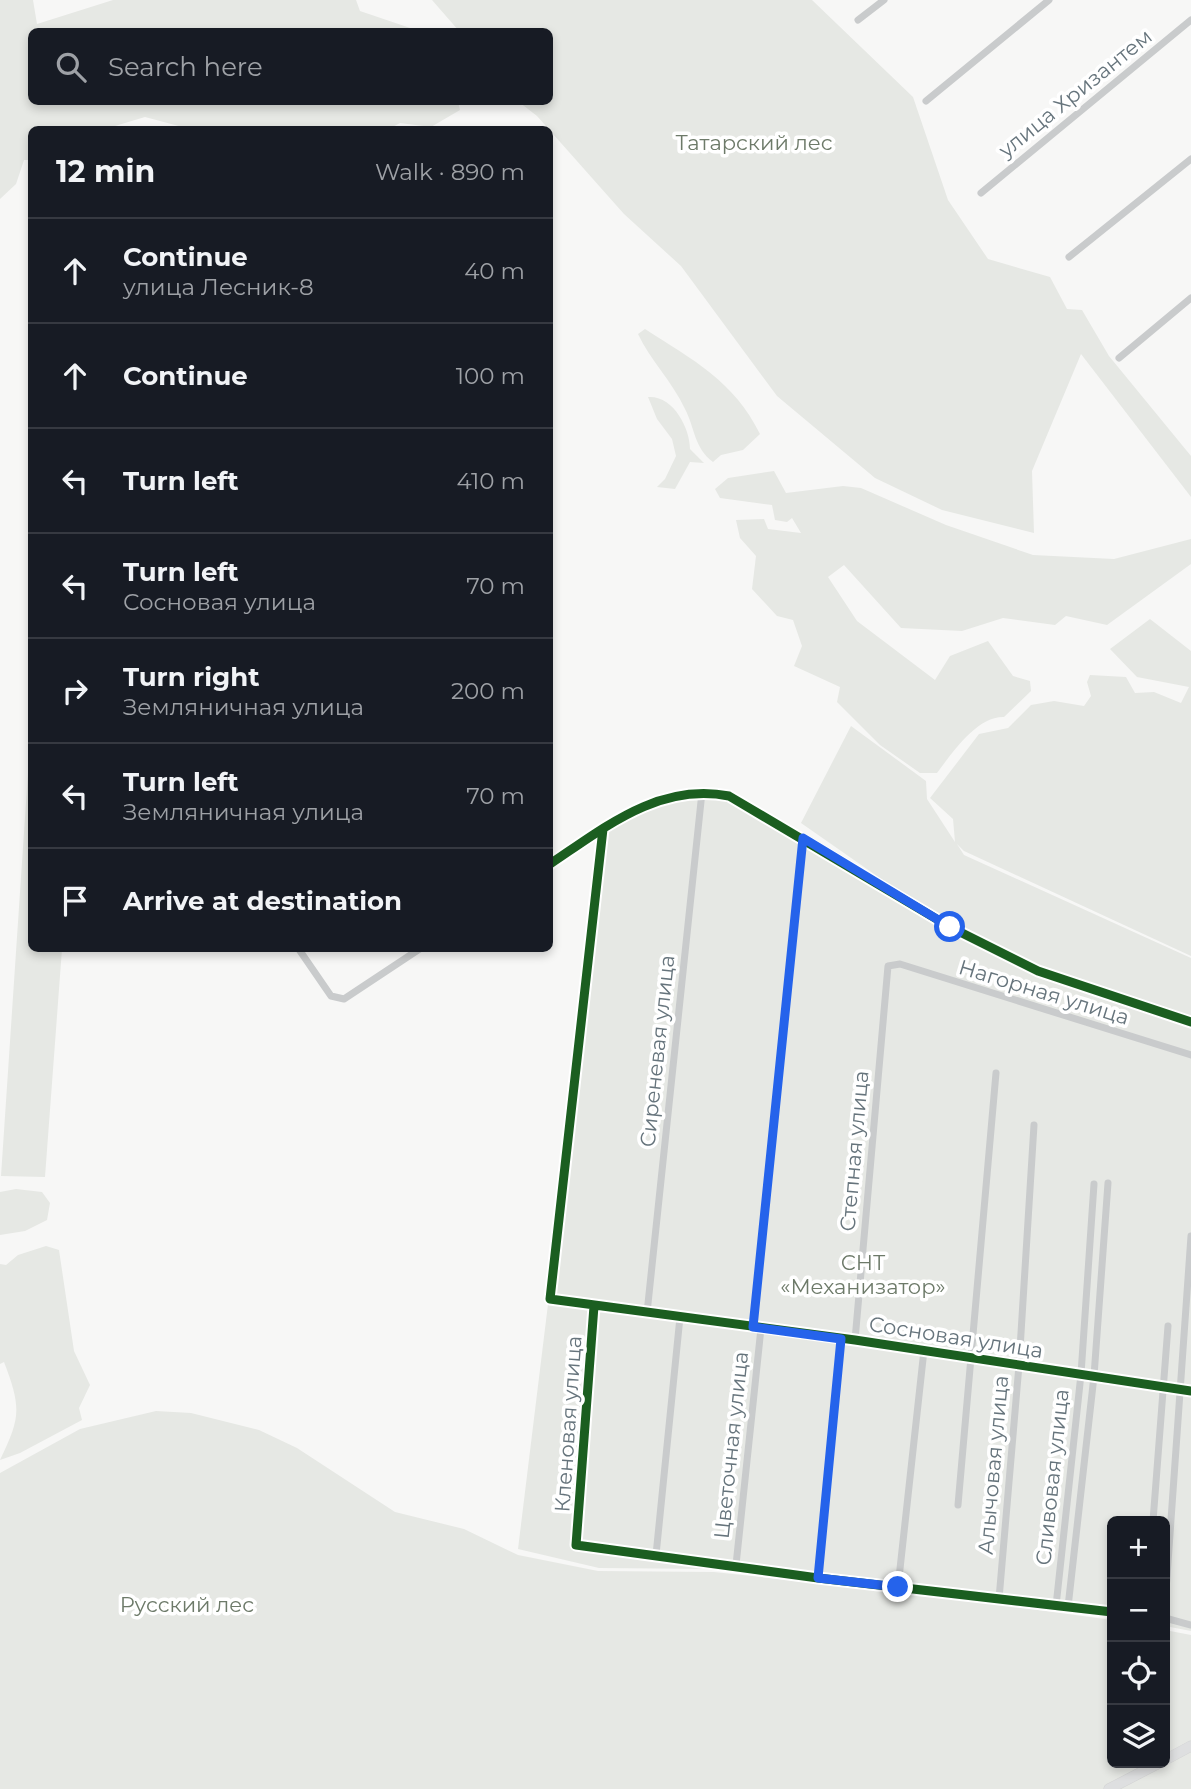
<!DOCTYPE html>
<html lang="en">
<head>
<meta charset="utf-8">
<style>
  body { margin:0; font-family:Montserrat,sans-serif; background:#242831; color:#f1f3f6 }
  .controls { position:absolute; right:21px; bottom:21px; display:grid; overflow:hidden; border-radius:10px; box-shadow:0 4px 10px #0003 }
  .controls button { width:63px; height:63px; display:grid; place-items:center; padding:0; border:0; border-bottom:2px solid #363941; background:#171b24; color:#f1f3f6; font:35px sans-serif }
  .stop { position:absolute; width:21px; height:21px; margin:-16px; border:5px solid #2563eb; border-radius:50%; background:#fff }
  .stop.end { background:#2563eb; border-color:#fff; box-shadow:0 2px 7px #0008 }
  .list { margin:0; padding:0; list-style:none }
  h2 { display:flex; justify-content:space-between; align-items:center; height:91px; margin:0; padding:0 28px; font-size:30px }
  h2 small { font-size:23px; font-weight:400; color:#9ea1a6 }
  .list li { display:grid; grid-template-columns:46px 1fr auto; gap:21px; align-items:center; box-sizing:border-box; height:105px; padding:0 28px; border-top:2px solid #363941 }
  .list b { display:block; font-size:26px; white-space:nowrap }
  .list p { margin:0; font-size:23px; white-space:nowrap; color:#9ea1a6 }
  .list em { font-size:23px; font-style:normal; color:#9ea1a6 }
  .icon { flex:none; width:38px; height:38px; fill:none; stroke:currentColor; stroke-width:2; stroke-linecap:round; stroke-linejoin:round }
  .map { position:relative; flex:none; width:1191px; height:1789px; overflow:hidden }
  .search { position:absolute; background:#171b24; box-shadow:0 4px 10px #0003; left:28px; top:28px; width:525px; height:77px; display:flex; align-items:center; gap:18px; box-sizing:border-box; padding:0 24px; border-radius:10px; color:#9ea1a6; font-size:26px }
  .panel { position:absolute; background:#171b24; box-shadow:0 4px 10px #0003; left:28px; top:126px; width:525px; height:826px; border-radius:10px }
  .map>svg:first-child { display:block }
  .green { fill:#e6e8e4 }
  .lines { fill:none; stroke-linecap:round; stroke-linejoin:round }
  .secondary-casing { stroke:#d3d3d3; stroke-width:11 }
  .minor { stroke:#c9cbcc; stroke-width:7 }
  .tertiary { stroke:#c9cbcc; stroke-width:9 }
  .secondary { stroke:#dedfe0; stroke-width:10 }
  .cycleway-casing { stroke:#fff; stroke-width:13 }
  .cycleway { stroke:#1b5e20; stroke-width:9 }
  .route { stroke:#2563eb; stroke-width:9 }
  .labels { text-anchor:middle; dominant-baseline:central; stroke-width:7; stroke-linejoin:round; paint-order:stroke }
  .street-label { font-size:21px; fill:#66747c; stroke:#fff }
  .park-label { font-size:21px; fill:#6d7a69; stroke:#fff }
</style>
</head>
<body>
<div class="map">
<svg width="1191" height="1789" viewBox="0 0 1191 1789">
  <rect width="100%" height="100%" fill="#f7f7f6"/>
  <path class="green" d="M 0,0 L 33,0 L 37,24 L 113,0 L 356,0 L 360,11 L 419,31 L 32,32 L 32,102 L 458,102 L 460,110 L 431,127 L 400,123 L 387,130 L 190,129 L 145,117 L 105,129 L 32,130 L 31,160 L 24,160 L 16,184 L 0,199 Z
    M 432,0 L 812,0 L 913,97 L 948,200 L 988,259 L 1050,277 L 1067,309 L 1082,310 L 1109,356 L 1191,456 L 1191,497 L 1081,354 L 1032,471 L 1034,533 L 942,510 L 875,478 L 777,396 L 681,266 L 624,214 L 537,116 L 519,102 L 550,102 L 550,32 L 459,31 Z
    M 645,329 C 693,360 734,381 760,434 L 743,450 L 721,455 L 713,462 C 694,448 695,428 685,409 C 672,381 650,360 638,334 Z
    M 648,397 C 673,395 690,428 690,449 L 704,463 L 690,462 L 675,489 L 657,487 L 665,479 L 676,456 L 672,439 L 657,419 Z
    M 774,471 L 786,493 L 843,486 L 861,488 L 946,525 L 1033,555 L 1114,559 L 1191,539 L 1191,564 L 1107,625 L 1066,616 L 1055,625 L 1003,618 L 962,631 L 901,628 L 844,565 L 828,577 L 857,621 L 935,680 L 950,656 L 988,641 L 1013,676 L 1030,681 L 1031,691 L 1004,717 C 977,716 952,753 937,773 L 920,773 L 880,745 L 837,702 L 840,687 L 794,666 L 802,646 L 793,620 L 777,616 L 752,589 L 756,556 L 740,538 L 736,520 L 764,519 L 768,529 L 801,533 L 792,518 L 787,522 L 775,520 L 772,505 L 720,498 L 715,489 L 728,478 Z
    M 1150,619 L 1191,651 L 1191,956 L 964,851 L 957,844 L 964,855 L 1191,958 L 1191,1631 L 1165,1626 L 1165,1521 L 1112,1521 L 1112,1617 L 714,1569 L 599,1568 L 518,1549 L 606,831 C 648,801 687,788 737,802 L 965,939 L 967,931 L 907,897 L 801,823 L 851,726 L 926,781 L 927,799 L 955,842 L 953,819 L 930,798 L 979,734 L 1008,728 L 1031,705 L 1054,701 L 1084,706 L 1091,696 L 1087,682 L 1090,675 L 1126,677 L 1135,693 L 1154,692 L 1181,703 L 1189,687 L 1137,677 L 1110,649 Z
    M 31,728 L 32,948 L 62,949 L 45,1177 L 1,1176 Z
    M 16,1189 L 42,1192 L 50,1203 L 47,1220 L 25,1231 L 0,1235 L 0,1192 Z
    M 46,1246 L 59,1250 L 74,1351 L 90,1385 L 79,1408 L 82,1420 L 20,1453 L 0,1460 C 20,1418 22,1409 4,1362 L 0,1364 L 0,1264 L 6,1265 L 18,1255 Z
    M 156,1411 L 191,1413 L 259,1430 L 297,1448 L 395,1512 L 464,1529 L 518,1555 L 598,1571 L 714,1572 L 928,1595 L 1112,1620 L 1112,1763 L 1165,1763 L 1165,1630 L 1191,1635 L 1191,1789 L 0,1789 L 0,1473 L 80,1429 Z"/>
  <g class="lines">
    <g class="secondary-casing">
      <path id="secondary" d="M 1165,1760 L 1191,1746
        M 1109,1789 L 1159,1763"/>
    </g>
    <path class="minor" d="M 858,20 L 884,0
      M 926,101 L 1049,0
      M 981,193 L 1191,20
      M 1069,257 L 1191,159
      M 1119,358 L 1191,298
      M 550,864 C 604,828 659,782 729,796 L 950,927 L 1038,971 L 1191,1022
      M 298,948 L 331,996 L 344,999 L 421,948
      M 550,1299 L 603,829
      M 594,1306 L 576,1545 L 818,1578 L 1112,1612
      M 647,1313 L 702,792
      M 753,1327 L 803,838
      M 855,1340 L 888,966 L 900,964 L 1191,1055
      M 958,1505 L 996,1073
      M 1153,1521 L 1168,1326
      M 656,1555 L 680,1317
      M 736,1565 L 761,1328
      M 818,1578 L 841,1339
      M 898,1587 L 924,1350
      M 999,1599 L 1019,1365 L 1034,1125
      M 1165,1605 L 1191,1236
      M 1056,1606 L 1081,1374 L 1094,1184
      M 1068,1607 L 1094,1376 L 1108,1183
      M 1165,1618 L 1191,1625"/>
    <path class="tertiary" d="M 550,1299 L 855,1340 L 1191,1391"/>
    <use href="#secondary" class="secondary"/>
    <g class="cycleway-casing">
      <path id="cycleway" d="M 603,829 L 550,1299 L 855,1340 L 1191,1391
        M 550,864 C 604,828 659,782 729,796 L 950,927 L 1038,971 L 1191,1022
        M 594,1306 L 576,1545 L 818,1578 L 1112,1612"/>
    </g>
    <use href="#cycleway" class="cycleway"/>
  </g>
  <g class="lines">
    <path class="route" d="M 898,1587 L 818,1578 L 841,1339 L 753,1327 L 803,838 L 950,927"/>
  </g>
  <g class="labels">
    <g class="street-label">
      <text transform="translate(1075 93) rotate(-39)">улица Хризантем</text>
      <text transform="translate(1044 992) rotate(17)">Нагорная улица</text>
      <text transform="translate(657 1051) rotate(-84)">Сиреневая улица</text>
      <text transform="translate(854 1151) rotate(-85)">Степная улица</text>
      <text transform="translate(956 1337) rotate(9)">Сосновая улица</text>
      <text transform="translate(568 1424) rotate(-86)">Кленовая улица</text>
      <text transform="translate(731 1445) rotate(-84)">Цветочная улица</text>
      <text transform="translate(993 1465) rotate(-85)">Алычовая улица</text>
      <text transform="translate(1052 1477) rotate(-84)">Сливовая улица</text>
    </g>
    <g class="park-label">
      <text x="754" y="142">Татарский лес</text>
      <text x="863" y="1262">СНТ<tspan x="863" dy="24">«Механизатор»</tspan></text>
      <text x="187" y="1604">Русский лес</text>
    </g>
  </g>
</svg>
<div class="controls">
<button>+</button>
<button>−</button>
<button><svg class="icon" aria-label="locate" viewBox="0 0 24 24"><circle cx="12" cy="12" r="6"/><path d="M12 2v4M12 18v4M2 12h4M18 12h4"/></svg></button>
<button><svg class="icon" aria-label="layers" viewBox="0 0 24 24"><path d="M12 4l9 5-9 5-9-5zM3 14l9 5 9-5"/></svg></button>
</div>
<div class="stop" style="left:950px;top:927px"></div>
<div class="stop end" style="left:898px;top:1587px"></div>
<div class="search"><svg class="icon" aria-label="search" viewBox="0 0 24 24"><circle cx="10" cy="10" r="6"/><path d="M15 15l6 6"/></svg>Search here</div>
<section class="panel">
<h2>12 min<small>Walk · 890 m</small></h2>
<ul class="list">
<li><svg class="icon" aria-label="ahead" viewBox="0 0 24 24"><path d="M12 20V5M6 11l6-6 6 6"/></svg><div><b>Continue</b><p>улица Лесник-8</p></div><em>40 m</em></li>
<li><svg class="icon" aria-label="ahead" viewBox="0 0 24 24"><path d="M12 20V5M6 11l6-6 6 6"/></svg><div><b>Continue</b></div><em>100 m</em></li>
<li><svg class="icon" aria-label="left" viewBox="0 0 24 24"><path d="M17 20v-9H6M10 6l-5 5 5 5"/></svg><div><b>Turn left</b></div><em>410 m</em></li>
<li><svg class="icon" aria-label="left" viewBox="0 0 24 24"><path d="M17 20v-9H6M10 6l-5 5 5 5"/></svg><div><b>Turn left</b><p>Сосновая улица</p></div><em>70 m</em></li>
<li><svg class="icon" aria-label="right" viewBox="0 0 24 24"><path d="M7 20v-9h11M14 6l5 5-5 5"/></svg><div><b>Turn right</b><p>Земляничная улица</p></div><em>200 m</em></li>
<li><svg class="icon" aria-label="left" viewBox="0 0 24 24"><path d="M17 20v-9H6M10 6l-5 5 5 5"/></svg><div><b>Turn left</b><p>Земляничная улица</p></div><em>70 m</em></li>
<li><svg class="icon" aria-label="arrive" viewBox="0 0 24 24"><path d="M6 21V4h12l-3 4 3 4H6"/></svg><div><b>Arrive at destination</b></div></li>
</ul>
</section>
</div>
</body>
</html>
